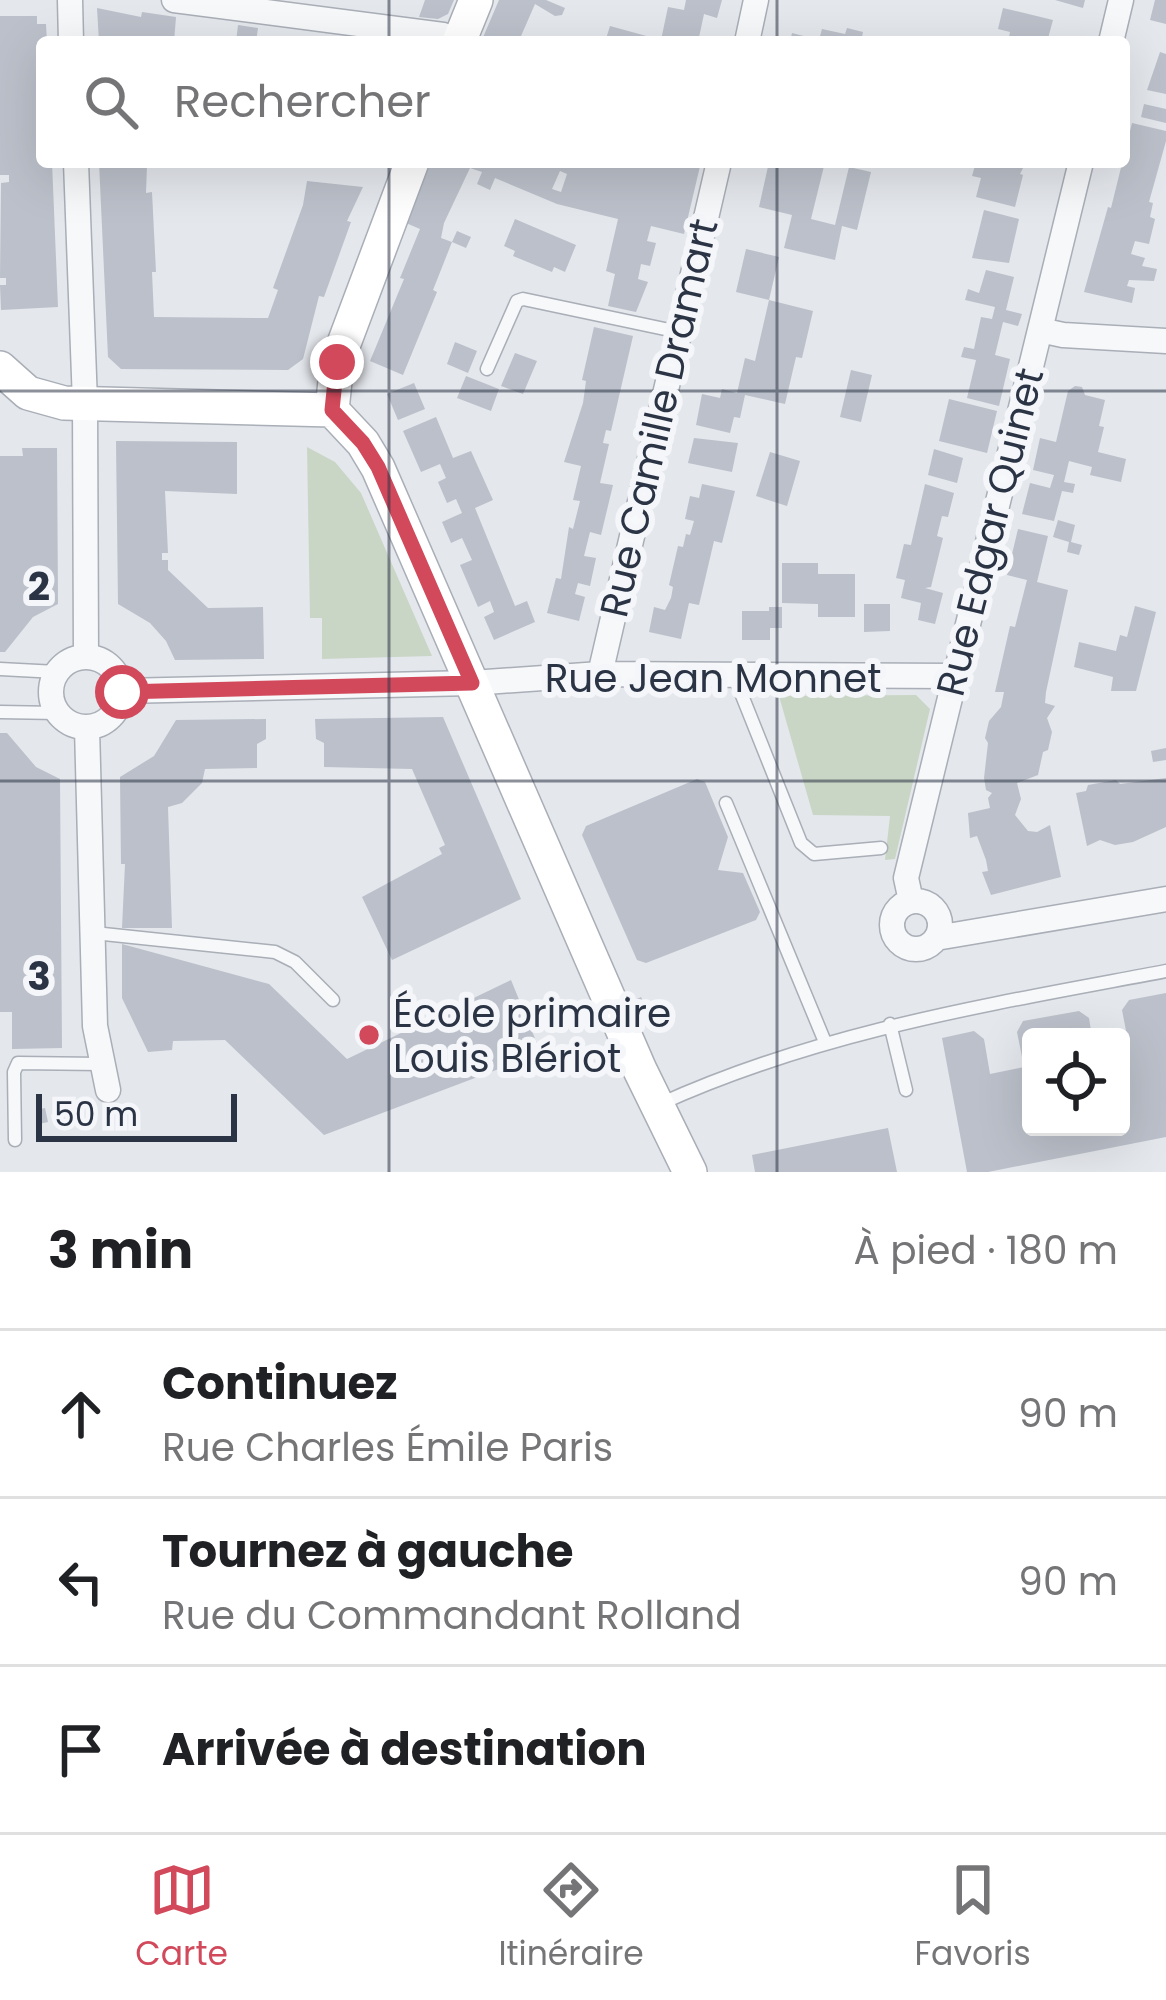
<!DOCTYPE html>
<html lang="fr">
<head>
<meta charset="utf-8">
<style>
  body { margin:0; font-family:Poppins,sans-serif; background:#f6f6f6; color:#202124 }
  .controls { position:absolute; right:36px; bottom:36px; display:grid; overflow:hidden; border-radius:12px; box-shadow:0 12px 48px #0002 }
  .controls button { width:108px; height:108px; display:grid; place-items:center; padding:0; border:0; border-bottom:3px solid #e0e0e0; background:#fff; color:#202124; font:60px sans-serif }
  .scale { position:absolute; left:36px; bottom:30px; width:201px; box-sizing:border-box; padding-left:12px; border:6px solid #2b3445; border-top:0; font-size:33px; line-height:42px; white-space:nowrap; color:#2b3445; -webkit-text-stroke:9px #f4f6f9; paint-order:stroke }
  .stop { position:absolute; width:36px; height:36px; margin:-27px; border:9px solid #d1495b; border-radius:50%; background:#fff }
  .stop.end { background:#d1495b; border-color:#fff; box-shadow:0 3px 12px #0008 }
  .list { margin:0; padding:0; list-style:none }
  h2 { display:flex; justify-content:space-between; align-items:center; height:156px; margin:0; padding:0 48px; font-size:51px }
  h2 small { font-size:39px; font-weight:400; color:#757577 }
  .list li { display:grid; grid-template-columns:78px 1fr auto; gap:36px; align-items:center; box-sizing:border-box; height:168px; padding:0 48px; border-top:3px solid #e0e0e0 }
  .list b { display:block; font-size:45px; white-space:nowrap }
  .list p { margin:0; font-size:39px; white-space:nowrap; color:#757577 }
  .list em { font-size:39px; font-style:normal; color:#757577 }
  .icon { flex:none; width:66px; height:66px; fill:none; stroke:currentColor; stroke-width:2; stroke-linecap:round; stroke-linejoin:round }
  .map { position:relative; flex:none; width:1166px; height:1172px; overflow:hidden }
  .search { position:absolute; background:#fff; box-shadow:0 12px 48px #0002; left:36px; right:36px; top:36px; height:132px; display:flex; align-items:center; gap:30px; box-sizing:border-box; padding:0 42px; border-radius:12px; color:#757577; font-size:45px }
  .sheet { height:660px; background:#fff }
  nav { display:flex; justify-content:space-around; align-items:center; box-sizing:border-box; height:168px; border-top:3px solid #e0e0e0; background:#fff; font-size:33px; color:#757577 }
  nav a { display:grid; justify-items:center; gap:6px }
  nav .on { color:#d1495b }
  .map>svg:first-child { display:block }
  .green { fill:#c9d6c5 }
  .building { fill:#bbc0ca; fill-rule:evenodd }
  .lines { fill:none; stroke-linecap:round; stroke-linejoin:round }
  .lane-casing { stroke:#a9aeb7; stroke-width:15 }
  .street-casing { stroke:#a9aeb7; stroke-width:27 }
  .secondary-casing { stroke:#a9aeb7; stroke-width:36 }
  .lane { stroke:#f7f8fa; stroke-width:12 }
  .street { stroke:#f7f8fa; stroke-width:24 }
  .secondary { stroke:#fff; stroke-width:33 }
  .route { stroke:#d1495b; stroke-width:15 }
  .grid { fill:none; stroke:#2b3445; stroke-width:3; stroke-opacity:0.55 }
  .poi-dot { fill:#d1495b; stroke:#f4f6f9; stroke-width:4.5 }
  .labels { text-anchor:middle; dominant-baseline:central; stroke-width:12; stroke-linejoin:round; paint-order:stroke }
  .street-label { font-size:39px; fill:#2b3445; stroke:#f4f6f9 }
  .poi-label { font-size:39px; fill:#2b3445; stroke:#f4f6f9; text-anchor:start }
  .grid-label { font-size:39px; text-anchor:middle; font-weight:bold; fill:#2b3445; stroke:#f4f6f9; stroke-width:12; stroke-linejoin:round; paint-order:stroke }
</style>
</head>
<body>
<div class="map">
<svg width="1166" height="1172" viewBox="0 0 1166 1172">
  <rect width="100%" height="100%" fill="#e4e7ec"/>
  <path class="green" d="M 307,447 L 335,462 L 361,493 L 432,656 L 322,659 L 322,618 L 310,618 Z
    M 916,695 L 930,709 L 895,859 L 885,860 L 890,816 L 813,815 L 779,696 Z"/>
  <path class="building" d="M 425,0 L 454,0 L 448,14 L 438,19 L 419,17 Z
    M 499,0 L 546,0 L 565,8 L 562,15 L 555,16 L 535,4 L 521,36 L 534,42 L 481,42 Z
    M 686,0 L 722,0 L 717,18 L 704,14 L 698,42 L 605,42 L 610,26 L 661,40 L 668,7 L 684,10 Z
    M 1055,0 L 1085,0 L 1083,8 Z
    M 1155,0 L 1166,0 L 1166,24 L 1150,20 Z
    M 97,8 L 141,17 L 142,12 L 176,17 L 174,42 L 99,42 Z
    M 1003,8 L 1053,20 L 1047,42 L 1008,42 L 1010,32 L 998,29 Z
    M 0,16 L 37,16 L 37,24 L 46,24 L 47,42 L 42,42 L 42,162 L 52,162 L 58,307 L 1,310 L 0,285 L 6,285 L 6,278 L 0,278 L 1,183 L 9,182 L 9,175 L 0,175 Z
    M 238,25 L 258,28 L 256,42 L 236,42 Z
    M 847,28 L 863,32 L 861,42 L 790,42 L 792,33 L 819,40 L 822,29 L 845,34 Z
    M 1160,52 L 1166,54 L 1166,94 L 1147,90 Z
    M 1144,104 L 1166,109 L 1166,123 L 1141,117 Z
    M 1132,123 L 1166,131 L 1166,141 L 1149,202 L 1153,203 L 1150,217 L 1155,219 L 1149,244 L 1135,241 L 1131,254 L 1145,258 L 1142,266 L 1157,269 L 1154,281 L 1129,280 L 1127,286 L 1135,288 L 1132,303 L 1084,292 L 1108,207 L 1111,208 Z
    M 99,162 L 147,165 L 146,193 L 152,192 L 156,272 L 152,272 L 154,317 L 268,318 L 278,290 L 273,288 L 303,205 L 307,181 L 363,187 L 347,221 L 351,222 L 324,297 L 319,296 L 303,359 L 288,370 L 121,369 L 108,357 Z
    M 431,162 L 701,162 L 684,234 L 651,226 L 647,241 L 656,243 L 650,266 L 641,264 L 638,279 L 648,282 L 636,312 L 608,306 L 615,274 L 606,271 L 618,219 L 557,204 L 495,178 L 490,190 L 477,184 L 482,172 L 470,168 L 444,223 L 441,238 L 452,242 L 433,290 L 437,292 L 403,375 L 370,361 L 404,279 L 400,278 L 420,229 L 406,223 ZM 560,171 L 567,174 L 561,192 L 552,189 Z
    M 769,162 L 825,162 L 811,219 L 835,225 L 849,167 L 871,172 L 857,230 L 842,226 L 835,260 L 784,248 L 792,215 L 759,207 Z
    M 976,162 L 1026,162 L 1020,174 L 1023,175 L 1015,207 L 976,197 L 981,178 L 972,176 Z
    M 984,210 L 1019,219 L 1009,263 L 972,258 Z
    M 515,219 L 576,245 L 565,272 L 554,267 L 552,272 L 513,256 L 515,251 L 504,246 Z
    M 457,231 L 471,237 L 466,248 L 452,242 Z
    M 746,249 L 779,257 L 769,300 L 736,292 Z
    M 986,270 L 1014,277 L 1006,310 L 1022,314 L 1018,326 L 1003,322 L 995,355 L 1010,359 L 999,406 L 967,398 L 976,360 L 961,357 L 964,347 L 974,349 L 981,317 L 992,319 L 995,307 L 965,300 L 968,289 L 979,293 Z
    M 769,300 L 813,311 L 802,358 L 796,357 L 785,404 L 745,395 L 740,418 L 734,417 L 730,433 L 696,425 L 702,394 L 720,398 L 722,389 L 737,393 L 745,358 L 755,361 Z
    M 594,327 L 633,336 L 611,431 L 606,430 L 603,443 L 609,444 L 600,483 L 613,485 L 601,535 L 590,532 L 584,556 L 596,558 L 590,586 L 578,583 L 575,594 L 585,597 L 579,621 L 547,613 L 556,578 L 561,579 L 569,527 L 573,529 L 580,501 L 573,500 L 581,466 L 564,462 L 583,403 L 586,381 L 582,380 Z
    M 455,342 L 477,351 L 468,373 L 447,364 Z
    M 515,353 L 537,361 L 523,394 L 501,386 Z
    M 851,370 L 872,375 L 861,422 L 840,417 Z
    M 466,376 L 499,389 L 491,411 L 457,398 Z
    M 414,383 L 425,409 L 398,420 L 387,394 Z
    M 1075,386 L 1082,387 L 1085,395 L 1105,400 L 1099,426 L 1104,427 L 1098,452 L 1126,459 L 1121,482 L 1090,475 L 1092,467 L 1069,461 L 1064,482 L 1075,484 L 1073,493 L 1062,491 L 1054,521 L 1022,514 L 1030,483 L 1050,488 L 1054,475 L 1033,470 L 1040,438 L 1056,442 L 1068,391 Z
    M 949,399 L 997,411 L 987,453 L 939,441 Z
    M 436,417 L 453,458 L 471,451 L 493,500 L 475,508 L 515,606 L 527,601 L 535,622 L 494,640 L 484,617 L 494,612 L 490,601 L 478,607 L 460,565 L 472,560 L 462,538 L 451,543 L 442,522 L 462,513 L 456,499 L 447,503 L 438,482 L 446,478 L 440,464 L 421,472 L 403,431 Z
    M 694,438 L 738,443 L 732,472 L 688,463 Z
    M 116,441 L 237,442 L 237,494 L 165,491 L 168,553 L 162,553 L 162,560 L 168,560 L 168,570 L 208,608 L 263,607 L 264,659 L 175,660 L 166,641 L 150,623 L 118,604 Z
    M 22,448 L 57,448 L 58,604 L 33,617 L 5,652 L 0,652 L 0,456 L 23,456 Z
    M 934,449 L 963,458 L 957,483 L 928,475 Z
    M 770,452 L 800,461 L 787,506 L 756,496 Z
    M 702,484 L 735,491 L 722,543 L 714,541 L 699,605 L 689,603 L 681,639 L 649,632 L 654,607 L 665,610 L 671,598 L 673,587 L 669,585 L 678,546 L 683,547 L 686,534 L 690,535 L 694,521 L 685,519 L 690,496 L 699,498 Z
    M 925,484 L 954,493 L 948,517 L 942,516 L 937,536 L 943,538 L 931,587 L 925,588 L 943,593 L 935,624 L 918,620 L 921,603 L 901,598 L 905,580 L 896,578 L 904,544 L 911,545 Z
    M 1058,520 L 1075,525 L 1071,542 L 1082,545 L 1079,555 L 1067,552 L 1069,542 L 1053,537 Z
    M 1018,529 L 1048,536 L 1037,582 L 1068,590 L 1046,692 L 1045,703 L 1055,706 L 1047,718 L 1052,732 L 1048,750 L 1043,752 L 1038,775 L 1017,783 L 1021,799 L 1015,815 L 1028,831 L 1037,832 L 1050,825 L 1061,877 L 991,895 L 982,872 L 988,871 L 986,860 L 977,836 L 970,838 L 968,813 L 990,808 L 988,798 L 992,793 L 986,790 L 984,778 L 988,743 L 985,738 L 989,721 L 1001,707 L 1004,692 L 995,692 L 1010,626 L 1015,627 L 1027,580 L 1007,575 Z
    M 782,563 L 818,563 L 818,574 L 855,574 L 855,617 L 818,617 L 818,604 L 782,603 Z
    M 864,604 L 890,604 L 890,631 L 864,632 Z
    M 1135,606 L 1156,612 L 1136,691 L 1111,691 L 1113,677 L 1074,667 L 1079,642 L 1116,651 L 1120,635 L 1127,637 Z
    M 769,607 L 782,607 L 782,628 L 770,628 L 770,640 L 742,640 L 742,611 L 769,611 Z
    M 443,717 L 521,899 L 392,960 L 362,897 L 442,854 L 439,848 L 445,845 L 412,769 L 324,767 L 324,743 L 316,739 L 315,719 Z
    M 266,719 L 266,739 L 257,744 L 257,768 L 205,769 L 202,783 L 182,803 L 168,807 L 172,928 L 122,928 L 125,864 L 121,864 L 120,777 L 154,756 L 176,720 Z
    M 0,733 L 7,733 L 36,767 L 60,779 L 62,1048 L 12,1049 L 12,1012 L 0,1012 Z
    M 1166,748 L 1166,760 L 1153,762 L 1151,751 Z
    M 1166,778 L 1166,827 L 1133,842 L 1115,845 L 1100,840 L 1087,846 L 1076,793 L 1086,791 L 1088,785 L 1116,780 L 1120,784 Z
    M 697,779 L 705,782 L 728,837 L 718,870 L 743,873 L 760,912 L 756,920 L 646,963 L 637,960 L 582,835 L 586,826 Z
    M 122,944 L 269,984 L 347,1059 L 511,980 L 541,1053 L 324,1135 L 225,1040 L 173,1041 L 172,1050 L 148,1052 L 122,998 Z
    M 1166,993 L 1166,1137 L 988,1172 L 967,1172 L 942,1038 L 974,1031 L 984,1039 L 990,1074 L 1024,1067 L 1017,1032 L 1023,1021 L 1079,1011 L 1089,1018 L 1092,1037 L 1031,1037 L 1031,1127 L 1121,1127 L 1121,1048 L 1129,1046 L 1122,1010 L 1129,1000 Z
    M 641,997 L 647,1010 L 638,1014 L 633,1001 Z
    M 667,1008 L 673,1022 L 652,1031 L 646,1018 Z
    M 45,1108 L 48,1122 L 39,1124 L 36,1110 Z
    M 888,1128 L 897,1172 L 755,1172 L 752,1155 Z"/>
  <g class="lines">
    <g class="lane-casing">
      <path id="lane" d="M 487,369 L 517,301 L 523,299 L 679,332
        M 0,669 L 57,672
        M 735,678 L 801,843 L 814,854 L 881,848
        M 0,712 L 58,713
        M 726,803 L 825,1042
        M 94,933 L 275,952 L 295,962 L 333,1000
        M 890,1024 L 906,1090
        M 658,1105 C 820,1031 992,1004 1166,971
        M 15,1140 L 14,1072 L 18,1063 L 101,1064"/>
    </g>
    <g class="street-casing">
      <path id="street" d="M 70,0 L 71,42
        M 174,0 L 443,35 L 459,41
        M 747,42 L 756,0
        M 1111,42 L 1121,0
        M 76,162 L 85,403 L 86,657
        M 1040,330 L 1063,335 L 1166,341
        M51 692a35 35 0 1 1 70 0a35 35 0 1 1-70 0Z
        M 600,674 L 719,162
        M 122,691 L 472,683 L 600,674 L 955,676
        M 87,728 L 95,1026 L 108,1090
        M 911,901 L 906,878 L 1081,162
        M892 925a24 24 0 1 1 48 0a24 24 0 1 1-48 0Z
        M 936,938 L 1166,899"/>
    </g>
    <g class="secondary-casing">
      <path id="secondary" d="M 459,42 L 476,0
        M 412,162 L 337,362 L 332,410 L 363,443 L 378,468 L 640,1070 L 690,1172
        M 0,368 L 28,393 L 64,403 L 332,410"/>
    </g>
    <use href="#lane" class="lane"/>
    <use href="#street" class="street"/>
    <use href="#secondary" class="secondary"/>
  </g>
  <g class="lines">
    <path class="route" d="M 122,692 L 472,683 L 378,467 L 363,443 L 332,410 L 337,362"/>
  </g>
  <path class="grid" d="M 389,0 L 389,42M 777,0 L 777,42M 389,162 L 389,1172M 777,162 L 777,1172M 0,391 L 1166,391M 0,781 L 1166,781"/>
  <circle class="poi-dot" cx="369" cy="1035" r="12"/>
  <g class="labels">
    <g class="street-label">
      <text transform="translate(659 418) rotate(-77)">Rue Camille Dramart</text>
      <text transform="translate(990 532) rotate(-76)">Rue Edgar Quinet</text>
      <text x="713" y="678">Rue Jean Monnet</text>
    </g>
    <g class="poi-label">
      <text x="393" y="1013">École primaire<tspan x="393" dy="45">Louis Blériot</tspan></text>
    </g>
  </g>
  <g class="grid-label">
    <text x="39" y="600">2</text>
    <text x="39" y="990">3</text>
  </g>
</svg>
<div class="controls">
<button><svg class="icon" aria-label="locate" viewBox="0 0 24 24"><circle cx="12" cy="12" r="6"/><path d="M12 2v4M12 18v4M2 12h4M18 12h4"/></svg></button>
</div>
<div class="scale">50 m</div>
<div class="stop" style="left:122px;top:692px"></div>
<div class="stop end" style="left:337px;top:362px"></div>
<div class="search"><svg class="icon" aria-label="search" viewBox="0 0 24 24"><circle cx="10" cy="10" r="6"/><path d="M15 15l6 6"/></svg>Rechercher</div>
</div>
<section class="sheet">
<h2>3 min<small>À pied · 180 m</small></h2>
<ul class="list">
<li><svg class="icon" aria-label="ahead" viewBox="0 0 24 24"><path d="M12 20V5M6 11l6-6 6 6"/></svg><div><b>Continuez</b><p>Rue Charles Émile Paris</p></div><em>90 m</em></li>
<li><svg class="icon" aria-label="left" viewBox="0 0 24 24"><path d="M17 20v-9H6M10 6l-5 5 5 5"/></svg><div><b>Tournez à gauche</b><p>Rue du Commandant Rolland</p></div><em>90 m</em></li>
<li><svg class="icon" aria-label="arrive" viewBox="0 0 24 24"><path d="M6 21V4h12l-3 4 3 4H6"/></svg><div><b>Arrivée à destination</b></div></li>
</ul>
</section>
<nav>
<a class="on"><svg class="icon" aria-label="map" viewBox="0 0 24 24"><path d="M3 6l6-2 6 2 6-2v14l-6 2-6-2-6 2zM9 4v14M15 6v14"/></svg>Carte</a>
<a><svg class="icon" aria-label="directions" viewBox="0 0 24 24"><path d="M12 3l9 9-9 9-9-9zM9 14v-3h6M13 9l2 2-2 2"/></svg>Itinéraire</a>
<a><svg class="icon" aria-label="saved" viewBox="0 0 24 24"><path d="M7 4h10v16l-5-4-5 4z"/></svg>Favoris</a>
</nav>
</body>
</html>
